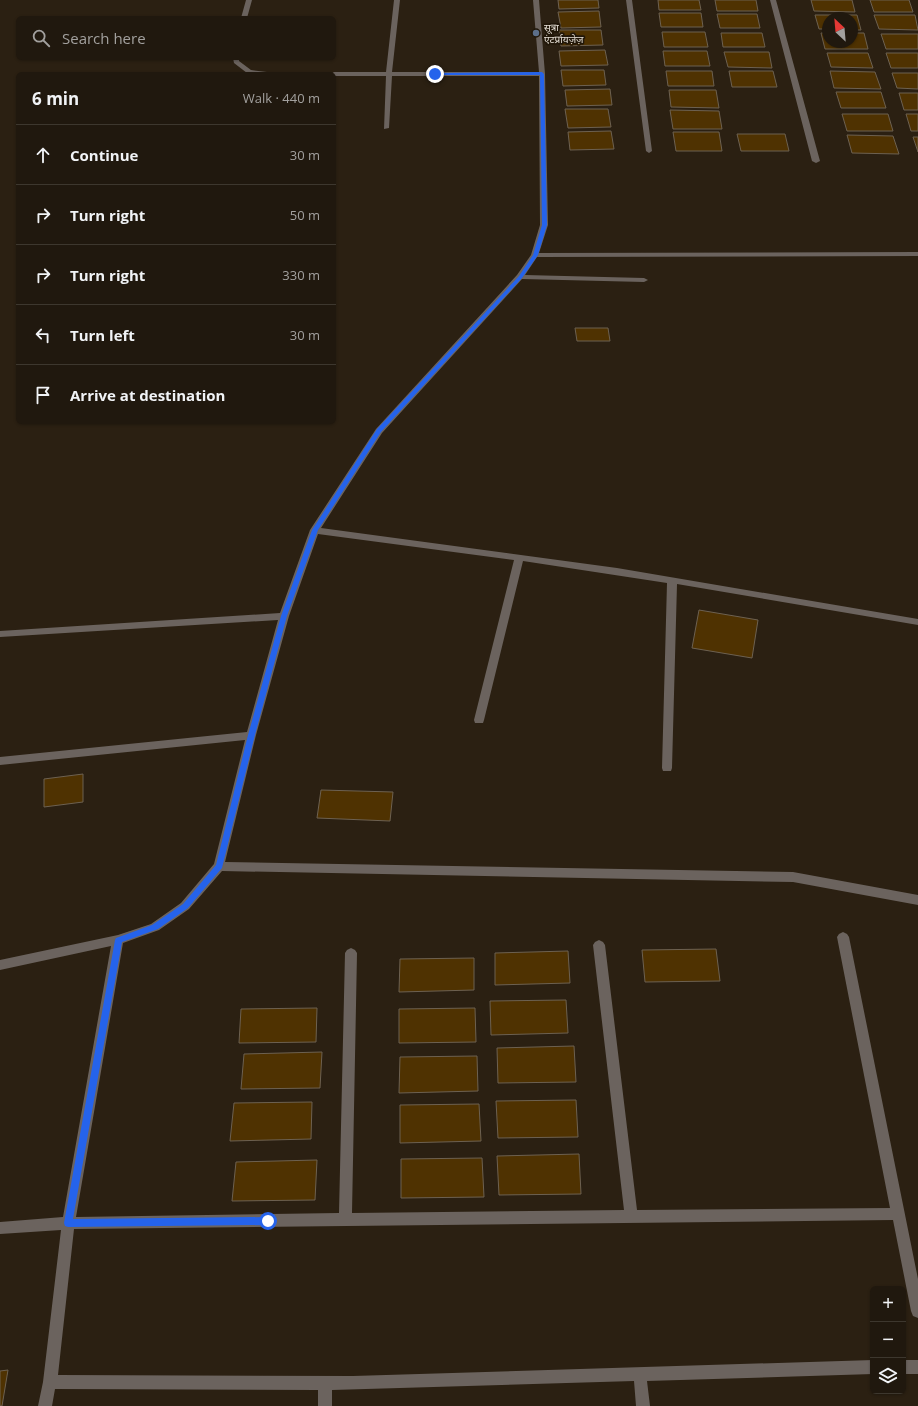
<!DOCTYPE html>
<html lang="en">
<head>
<meta charset="utf-8">
<style>
  body { margin:0; font-family:"Open Sans","Noto Sans Devanagari",sans-serif; background:#2d251c; color:#f1f3f6 }
  .controls { position:absolute; right:12px; bottom:12px; display:grid; overflow:hidden; border-radius:6px; box-shadow:0 1px 3px #0004 }
  .controls button { width:36px; height:36px; display:grid; place-items:center; padding:0; border:0; border-bottom:1px solid #3d372e; background:#20180e; color:#f1f3f6; font:20px sans-serif }
  .compass { position:absolute; left:822px; top:12px; width:36px; height:36px; border-radius:50%; background:#20180e; box-shadow:0 1px 3px #0004; rotate:334deg }
  .stop { position:absolute; width:12px; height:12px; margin:-9px; border:3px solid #2563eb; border-radius:50%; background:#fff }
  .stop.end { background:#2563eb; border-color:#fff; box-shadow:0 1px 4px #0008 }
  .list { margin:0; padding:0; list-style:none }
  h2 { display:flex; justify-content:space-between; align-items:center; height:52px; margin:0; padding:0 16px; font-size:17px }
  h2 small { font-size:13px; font-weight:400; color:#a2a09e }
  .list li { display:grid; grid-template-columns:26px 1fr auto; gap:12px; align-items:center; box-sizing:border-box; height:60px; padding:0 16px; border-top:1px solid #3d372e }
  .list b { display:block; font-size:15px; white-space:nowrap }
  .list em { font-size:13px; font-style:normal; color:#a2a09e }
  .icon { flex:none; width:22px; height:22px; fill:none; stroke:currentColor; stroke-width:2; stroke-linecap:round; stroke-linejoin:round }
  .map { position:relative; flex:none; width:918px; height:1406px; overflow:hidden }
  .search { position:absolute; background:#20180e; box-shadow:0 1px 3px #0004; left:16px; top:16px; width:320px; height:44px; display:flex; align-items:center; gap:10px; box-sizing:border-box; padding:0 14px; border-radius:6px; color:#a2a09e; font-size:15px }
  .panel { position:absolute; background:#20180e; box-shadow:0 1px 3px #0004; left:16px; top:72px; width:320px; height:352px; border-radius:6px }
  .map>svg:first-child { display:block }
  .building { fill:#4f3201; stroke:#6d6151 }
  .lines { fill:none; stroke-linecap:round; stroke-linejoin:round }
  .minor { fill:#6b635e; fill-rule:evenodd }
  .route { fill:#2563eb }
  .service-dot { fill:#5c6f8a; stroke:#211709; stroke-width:1.5 }
  .labels { text-anchor:middle; dominant-baseline:central; stroke-width:3.5; stroke-linejoin:round; paint-order:stroke }
  .far-poi-label { font-size:10px; fill:#e7e0d7; stroke:#211709; text-anchor:start }
</style>
</head>
<body>
<div class="map">
<svg width="918" height="1406" viewBox="0 0 918 1406">
  <rect width="100%" height="100%" fill="#2b2012"/>
  <path class="building" d="M 558,0 L 598,0 L 599,8 L 559,9 Z
    M 658,0 L 699,0 L 701,10 L 659,10 Z
    M 715,0 L 756,0 L 758,11 L 717,11 Z
    M 811,0 L 852,0 L 855,12 L 814,11 Z
    M 870,0 L 909,0 L 913,12 L 874,12 Z
    M 599,11 L 601,27 L 561,28 L 558,12 Z
    M 659,13 L 701,13 L 703,27 L 661,27 Z
    M 717,14 L 757,14 L 760,28 L 720,28 Z
    M 815,15 L 857,15 L 861,30 L 852,30 L 852,18 L 828,18 L 828,29 L 819,29 Z
    M 874,15 L 915,15 L 918,30 L 879,29 Z
    M 559,30 L 601,30 L 603,45 L 561,46 Z
    M 662,32 L 705,32 L 708,47 L 664,47 Z
    M 721,33 L 762,33 L 765,47 L 723,47 Z
    M 821,33 L 828,33 L 828,42 L 852,42 L 852,33 L 864,33 L 868,49 L 825,49 Z
    M 881,34 L 918,34 L 918,49 L 886,49 Z
    M 605,50 L 608,65 L 561,66 L 559,51 Z
    M 663,51 L 707,51 L 710,66 L 665,66 Z
    M 724,52 L 769,52 L 772,68 L 728,67 Z
    M 827,53 L 868,53 L 873,68 L 831,67 Z
    M 886,53 L 918,53 L 918,68 L 891,68 Z
    M 561,70 L 604,70 L 606,85 L 563,86 Z
    M 666,71 L 712,71 L 714,86 L 668,86 Z
    M 729,71 L 773,71 L 777,87 L 732,87 Z
    M 830,71 L 875,72 L 881,89 L 834,88 Z
    M 892,73 L 918,73 L 918,89 L 897,88 Z
    M 610,89 L 612,105 L 567,106 L 565,90 Z
    M 669,90 L 716,90 L 719,108 L 671,107 Z
    M 836,92 L 881,92 L 886,108 L 841,108 Z
    M 899,93 L 918,93 L 918,110 L 904,110 Z
    M 565,109 L 608,109 L 611,127 L 568,128 Z
    M 670,110 L 719,111 L 722,129 L 673,129 Z
    M 842,114 L 888,114 L 893,131 L 847,131 Z
    M 906,114 L 918,114 L 918,131 L 911,131 Z
    M 611,131 L 614,149 L 570,150 L 568,132 Z
    M 673,132 L 719,132 L 722,151 L 676,151 Z
    M 737,134 L 785,134 L 789,151 L 741,151 Z
    M 847,135 L 893,136 L 899,154 L 852,153 Z
    M 913,137 L 918,137 L 918,152 Z
    M 575,328 L 608,328 L 610,341 L 577,341 Z
    M 699,610 L 758,620 L 752,658 L 692,648 Z
    M 83,774 L 83,802 L 44,807 L 44,779 Z
    M 321,790 L 393,792 L 390,821 L 317,818 Z
    M 716,949 L 720,981 L 645,982 L 642,950 Z
    M 568,951 L 570,983 L 495,985 L 495,953 Z
    M 474,958 L 474,990 L 399,992 L 400,959 Z
    M 566,1000 L 568,1033 L 491,1035 L 490,1001 Z
    M 317,1008 L 316,1042 L 239,1043 L 241,1009 Z
    M 475,1008 L 476,1042 L 399,1043 L 399,1009 Z
    M 574,1046 L 576,1082 L 498,1083 L 497,1048 Z
    M 322,1052 L 320,1088 L 241,1089 L 244,1054 Z
    M 477,1056 L 478,1091 L 399,1093 L 400,1057 Z
    M 576,1100 L 578,1137 L 498,1138 L 496,1101 Z
    M 312,1102 L 311,1139 L 230,1141 L 234,1103 Z
    M 479,1104 L 481,1141 L 400,1143 L 400,1105 Z
    M 579,1154 L 581,1194 L 499,1195 L 497,1156 Z
    M 482,1158 L 484,1197 L 401,1198 L 401,1159 Z
    M 317,1160 L 315,1200 L 232,1201 L 236,1162 Z
    M 8,1370 L 2,1406 L 0,1406 L 0,1371 Z"/>
  <g class="lines">
    <path class="minor" d="M 246,0 L 252,0 L 247,18 L 241,18 Z
      M 394,0 L 400,0 L 392,72 L 539,72 L 533,0 L 539,0 L 545,74 L 548,225 L 539,253 L 918,252 L 918,256 L 537,257 L 525,275 L 644,278 L 648,280 L 644,282 L 522,279 L 382,433 L 321,528 L 617,568 L 918,619 L 918,625 L 677,584 L 672,768 L 671,771 L 663,771 L 662,768 L 667,583 L 523,561 L 484,720 L 483,723 L 475,723 L 474,720 L 514,560 L 318,534 L 289,616 L 256,735 L 225,862 L 793,872 L 918,895 L 918,905 L 793,882 L 222,871 L 189,909 L 159,930 L 123,943 L 76,1217 L 339,1213 L 345,953 L 347,950 L 351,948 L 355,950 L 357,953 L 352,1213 L 624,1210 L 593,945 L 595,942 L 599,940 L 603,942 L 605,945 L 637,1210 L 890,1208 L 837,937 L 839,934 L 843,932 L 847,934 L 849,937 L 918,1279 L 918,1318 L 913,1316 L 911,1311 L 893,1220 L 74,1229 L 58,1375 L 353,1376 L 873,1360 L 873,1374 L 647,1381 L 650,1406 L 636,1406 L 634,1381 L 332,1390 L 332,1406 L 318,1406 L 318,1390 L 55,1389 L 52,1406 L 38,1406 L 43,1382 L 61,1230 L 0,1234 L 0,1222 L 63,1217 L 111,946 L 0,970 L 0,960 L 118,935 L 151,924 L 181,903 L 214,864 L 245,740 L 0,765 L 0,757 L 247,732 L 278,620 L 0,637 L 0,631 L 280,613 L 310,530 L 376,429 L 517,275 L 531,255 L 540,225 L 539,76 L 392,76 L 389,128 L 384,129 L 386,76 L 334,76 L 334,74 L 331,74 L 334,72 L 386,72 Z
      M 626,0 L 632,0 L 652,151 L 649,153 L 646,151 Z
      M 770,0 L 776,0 L 820,161 L 816,163 L 812,161 Z
      M 233,58 L 239,58 L 239,61 L 251,70 L 267,72 L 270,74 L 247,73 L 234,63 Z
      M 903,1360 L 918,1360 L 918,1374 L 903,1374 Z"/>
  </g>
  <path class="route" d="M 435,73 L 542,72 L 544,74 L 547,225 L 538,255 L 522,278 L 381,432 L 318,530 L 287,616 L 255,735 L 222,868 L 188,908 L 158,929 L 122,942 L 73,1219 L 268,1217 L 271,1218 L 272,1221 L 271,1224 L 268,1225 L 68,1227 L 65,1226 L 64,1223 L 115,940 L 116,938 L 152,925 L 183,904 L 216,865 L 248,735 L 281,616 L 312,530 L 377,429 L 519,276 L 533,255 L 542,225 L 540,75 L 433,75 Z"/>
  <circle class="service-dot" cx="536" cy="33" r="4"/>
  <g class="labels">
    <g class="far-poi-label">
      <text x="544" y="27">सूत्रा<tspan x="544" dy="12">एंटर्प्रायज़ेज़</tspan></text>
    </g>
  </g>
</svg>
<div class="controls">
<button>+</button>
<button>−</button>
<button><svg class="icon" aria-label="layers" viewBox="0 0 24 24"><path d="M12 4l9 5-9 5-9-5zM3 14l9 5 9-5"/></svg></button>
</div>
<svg class="compass" viewBox="-18 -18 36 36"><path d="M0-13l5 13h-10z" fill="#e53935"/><path d="M0 13l5-13h-10z" fill="#a2a09e"/></svg>
<div class="stop" style="left:268px;top:1221px"></div>
<div class="stop end" style="left:435px;top:74px"></div>
<div class="search"><svg class="icon" aria-label="search" viewBox="0 0 24 24"><circle cx="10" cy="10" r="6"/><path d="M15 15l6 6"/></svg>Search here</div>
<section class="panel">
<h2>6 min<small>Walk · 440 m</small></h2>
<ul class="list">
<li><svg class="icon" aria-label="ahead" viewBox="0 0 24 24"><path d="M12 20V5M6 11l6-6 6 6"/></svg><div><b>Continue</b></div><em>30 m</em></li>
<li><svg class="icon" aria-label="right" viewBox="0 0 24 24"><path d="M7 20v-9h11M14 6l5 5-5 5"/></svg><div><b>Turn right</b></div><em>50 m</em></li>
<li><svg class="icon" aria-label="right" viewBox="0 0 24 24"><path d="M7 20v-9h11M14 6l5 5-5 5"/></svg><div><b>Turn right</b></div><em>330 m</em></li>
<li><svg class="icon" aria-label="left" viewBox="0 0 24 24"><path d="M17 20v-9H6M10 6l-5 5 5 5"/></svg><div><b>Turn left</b></div><em>30 m</em></li>
<li><svg class="icon" aria-label="arrive" viewBox="0 0 24 24"><path d="M6 21V4h12l-3 4 3 4H6"/></svg><div><b>Arrive at destination</b></div></li>
</ul>
</section>
</div>
</body>
</html>
